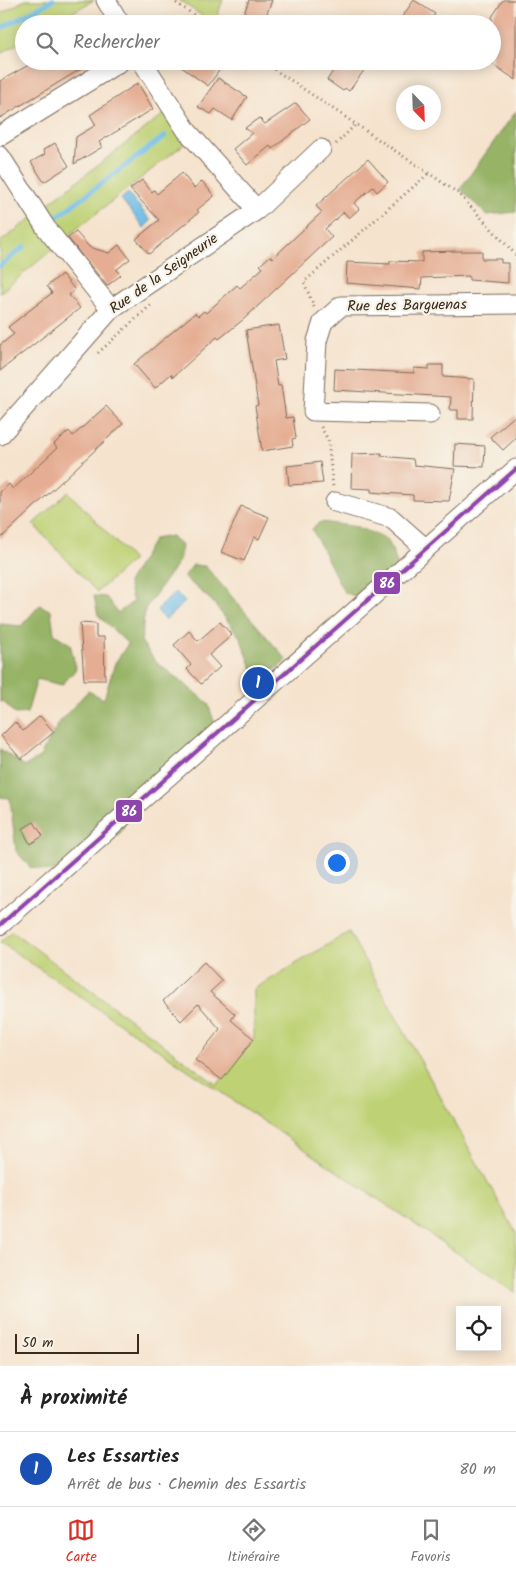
<!DOCTYPE html>
<html lang="fr">
<head>
<meta charset="utf-8">
<style>
  body { margin:0; font-family:Kalam,sans-serif; background:#f2f2f2; color:#222 }
  .controls { position:absolute; right:15px; bottom:15px; display:grid; overflow:hidden; border-radius:0px; box-shadow:0 2px 12px #0003 }
  .controls button { width:45px; height:45px; display:grid; place-items:center; padding:0; border:0; border-bottom:1px solid #e0e0e0; background:#fff; color:#222; font:25px sans-serif }
  .compass { position:absolute; left:396px; top:85px; width:45px; height:45px; border-radius:50%; background:#fff; box-shadow:0 2px 12px #0003; rotate:157deg }
  .scale { position:absolute; left:15px; bottom:12px; width:124px; box-sizing:border-box; padding-left:5px; border:2px solid #3b2a1e; border-top:0; font-size:14px; line-height:18px; white-space:nowrap; color:#3b2a1e; -webkit-text-stroke:4px #f7f3e8; paint-order:stroke }
  .you { position:absolute; left:336px; top:862px; width:18px; height:18px; margin:-12px; border:4px solid #fff; border-radius:50%; background:#1a73e8; box-shadow:0 0 0 8px #1a73e833 }
  .badge { display:grid; place-items:center; width:32px; height:32px; border-radius:50%; background:#d93025; color:#fff; font-size:16px; font-weight:700 }
  .pin { position:absolute; translate:-50% -50%; border:2px solid #fff; box-shadow:0 1px 5px #0006 }
  .list { margin:0; padding:0; list-style:none }
  h2 { display:flex; justify-content:space-between; align-items:center; height:65px; margin:0; padding:0 20px; font-size:21px }
  h2 small { font-size:16px; font-weight:400; color:#767676 }
  .list li { display:grid; grid-template-columns:32px 1fr auto; gap:15px; align-items:center; box-sizing:border-box; height:75px; padding:0 20px; border-top:1px solid #e0e0e0 }
  .list b { display:block; font-size:19px; white-space:nowrap }
  .list p { margin:0; font-size:16px; white-space:nowrap; color:#767676 }
  .list em { font-size:16px; font-style:normal; color:#767676 }
  .icon { flex:none; width:28px; height:28px; fill:none; stroke:currentColor; stroke-width:2; stroke-linecap:round; stroke-linejoin:round }
  .map { position:relative; flex:none; width:516px; height:1366px; overflow:hidden }
  .search { position:absolute; background:#fff; box-shadow:0 2px 12px #0003; left:15px; right:15px; top:15px; height:55px; display:flex; align-items:center; gap:12px; box-sizing:border-box; padding:0 18px; border-radius:28px; color:#767676; font-size:19px }
  .sheet { height:140px; background:#fff }
  nav { display:flex; justify-content:space-around; align-items:center; box-sizing:border-box; height:70px; border-top:1px solid #e0e0e0; background:#fff; font-size:14px; color:#767676 }
  nav a { display:grid; justify-items:center; gap:2px }
  nav .on { color:#d93025 }
  .map>svg:first-child { display:block }
  .green { fill:#bed175; stroke:#7c7e4a }
  .forest { fill:#96b366; stroke:#686e42 }
  .water { fill:#6fbee9; stroke:#557484 }
  .lines { fill:none; stroke-linecap:round; stroke-linejoin:round }
  .stream { stroke:#6fbee9; stroke-width:5 }
  .building { fill:#e5ad93 }
  .street-casing { stroke:#7c6b5b; stroke-width:21 }
  .path { stroke:#7c6b5b; stroke-width:3; stroke-dasharray:1 4; stroke-linecap:butt }
  .street { stroke:#fff; stroke-width:19 }
  .bus-1-casing { stroke:#f7f3e8; stroke-width:8 }
  .bus-1 { stroke:#8e44ad; stroke-width:4 }
  .labels { text-anchor:middle; dominant-baseline:central; stroke-width:4.5; stroke-linejoin:round; paint-order:stroke }
  .street-label { font-size:15px; fill:#3b2a1e; stroke:#f7f3e8 }
  .line-badge { stroke:#f7f3e8; stroke-width:2 }
  .badge-label { font-size:14px; text-anchor:middle; font-weight:bold; fill:#fff }
</style>
</head>
<body>
<div class="map">
<svg width="516" height="1366" viewBox="0 0 516 1366">
  <rect width="100%" height="100%" fill="#f7f3e8"/>
  <filter id="ink" filterUnits="userSpaceOnUse"><feTurbulence type="fractalNoise" baseFrequency=".02" numOctaves="2"/><feDisplacementMap in="SourceGraphic" scale="10" xChannelSelector="R" yChannelSelector="G"/><feConvolveMatrix kernelMatrix="1 2 1 2 8 2 1 2 1" color-interpolation-filters="sRGB"/></filter>
  <filter id="wash" filterUnits="userSpaceOnUse"><feTurbulence type="fractalNoise" baseFrequency=".0096" numOctaves="4" result="noise"/><feDisplacementMap in="SourceGraphic" scale="20" xChannelSelector="R" yChannelSelector="G"/><feGaussianBlur stdDeviation="1.12" result="paint"/><feColorMatrix in="noise" values="0 0 0 0 0 0 0 0 0 0 0 0 0 0 0 0 0 1.4 0 .05"/><feComposite in="paint" operator="in"/></filter>
  <g filter="url(#wash)">
    <rect width="100%" height="100%" fill="#f5e3cd"/>
    <path class="green" d="M 25,0 L 94,0 L 52,24 L 24,24 L 24,40 L 0,54 L 0,14 Z
      M 179,0 L 223,0 L 214,24 Z
      M 169,110 L 189,140 L 64,239 L 44,207 Z
      M 33,217 L 53,249 L 0,293 L 0,242 Z
      M 68,492 L 133,560 L 97,592 L 33,524 Z
      M 12,931 L 217,1085 L 254,1039 L 254,989 L 349,932 L 516,1233 L 516,1293 L 0,942 Z"/>
    <path class="forest" d="M 516,111 L 516,212 L 487,215 L 460,189 Z
      M 321,522 L 358,527 L 388,540 L 400,571 L 362,599 L 344,592 L 312,529 Z
      M 172,536 L 182,546 L 179,561 L 145,609 L 141,641 L 155,661 L 208,703 L 215,725 L 132,808 L 121,832 L 73,871 L 49,871 L 30,867 L 16,851 L 10,798 L 0,797 L 0,749 L 25,766 L 39,758 L 61,720 L 88,691 L 104,699 L 115,663 L 128,644 L 98,615 L 94,596 L 106,597 L 118,613 L 133,602 L 128,583 L 154,539 Z
      M 193,565 L 205,566 L 287,660 L 276,669 L 263,673 L 252,668 L 240,637 L 212,601 L 184,577 Z
      M 40,605 L 51,611 L 54,634 L 70,644 L 76,669 L 62,685 L 37,679 L 27,713 L 15,714 L 3,701 L 0,702 L 0,624 L 21,626 Z"/>
    <path class="water" d="M 128,193 L 151,221 L 144,228 L 121,199 Z
      M 176,592 L 185,602 L 165,620 L 157,610 Z"/>
    <g class="lines">
      <path class="stream" d="M 0,29 L 53,0
        M 58,216 L 165,136
        M 0,266 L 24,247"/>
    </g>
    <g id="blocks">
      <path class="building" d="M 249,0 L 272,0 L 263,24 L 240,24 Z
        M 414,0 L 435,14 L 428,24 L 397,24 Z
        M 503,0 L 516,0 L 516,80 L 492,64 L 492,17 Z
        M 36,61 L 94,61 L 0,118 L 0,81 Z
        M 173,61 L 226,61 L 208,86 Z
        M 340,61 L 355,61 L 365,69 L 349,91 L 345,88 L 343,91 L 327,80 Z
        M 218,78 L 247,97 L 232,120 L 215,109 L 211,114 L 198,107 Z
        M 138,83 L 153,109 L 99,142 L 102,147 L 74,164 L 76,137 L 96,125 L 90,115 Z
        M 296,103 L 310,119 L 272,149 L 270,146 L 247,165 L 233,149 L 252,133 L 245,128 L 259,118 L 265,124 Z
        M 55,143 L 69,166 L 44,182 L 31,162 L 45,154 L 43,150 Z
        M 368,159 L 388,182 L 377,192 L 373,187 L 354,203 L 359,209 L 349,218 L 344,212 L 325,229 L 332,237 L 306,261 L 244,319 L 219,339 L 217,337 L 173,377 L 171,374 L 155,388 L 134,364 L 195,313 L 198,316 L 204,311 L 206,313 L 237,285 L 240,288 L 263,268 L 260,265 L 270,256 L 273,258 L 322,212 L 316,206 Z
        M 182,173 L 194,188 L 202,181 L 214,196 L 197,210 L 199,212 L 149,254 L 136,239 L 159,220 L 130,189 L 142,180 L 152,192 L 154,190 L 157,194 Z
        M 76,232 L 89,247 L 109,253 L 119,245 L 130,259 L 116,270 L 121,275 L 107,286 L 68,238 Z
        M 456,251 L 482,251 L 482,259 L 501,259 L 501,263 L 508,263 L 508,283 L 469,280 L 469,276 L 422,278 L 421,289 L 346,283 L 347,262 L 390,264 L 390,261 L 422,262 L 422,252 Z
        M 62,274 L 75,290 L 69,295 L 80,308 L 0,371 L 0,345 L 14,334 L 8,327 L 52,293 L 47,286 Z
        M 279,325 L 285,359 L 274,361 L 278,386 L 281,385 L 286,418 L 293,417 L 296,438 L 292,439 L 293,446 L 262,451 L 255,406 L 258,405 L 246,330 Z
        M 429,365 L 443,365 L 443,377 L 474,379 L 473,419 L 458,419 L 458,410 L 450,410 L 451,397 L 334,390 L 335,369 L 414,373 L 414,368 L 429,369 Z
        M 106,406 L 123,424 L 0,539 L 0,492 L 9,484 L 13,489 L 57,448 L 54,444 L 69,431 L 73,436 Z
        M 516,415 L 516,438 L 503,450 L 490,437 Z
        M 455,444 L 485,446 L 484,467 L 454,466 Z
        M 382,453 L 381,456 L 413,459 L 414,465 L 455,469 L 449,501 L 413,500 L 413,495 L 382,493 L 371,492 L 371,489 L 351,488 L 352,454 Z
        M 320,462 L 323,483 L 289,485 L 287,466 Z
        M 241,506 L 269,517 L 259,539 L 254,537 L 244,561 L 221,552 Z
        M 220,622 L 232,635 L 209,655 L 220,667 L 201,684 L 187,669 L 191,665 L 174,645 L 189,631 L 198,641 Z
        M 80,623 L 96,624 L 96,637 L 104,637 L 105,680 L 84,680 Z
        M 40,716 L 54,732 L 21,759 L 1,736 L 15,722 L 23,731 Z
        M 34,822 L 43,836 L 30,844 L 22,829 Z
        M 204,962 L 222,981 L 210,992 L 235,1014 L 231,1020 L 254,1039 L 222,1080 L 195,1060 L 220,1029 L 198,1004 L 181,1021 L 163,1001 Z"/>
    </g>
  </g>
  <g filter="url(#ink)">
    <use href="#blocks" fill-opacity="0" stroke="#7c6b5b" stroke-width="1"/>
    <g class="lines">
      <g class="street-casing">
        <path id="street" d="M 106,0 L 120,24
          M 142,61 L 187,131 L 257,210
          M 0,136 L 121,61
          M 0,156 L 46,228 L 111,309
          M 430,414 L 313,411 L 317,341 L 323,322 L 341,306 L 516,304
          M 0,435 L 111,309 L 257,210 L 321,149
          M 335,502 L 391,518 L 426,549
          M 0,925 L 516,469"/>
      </g>
      <path class="path" d="M 172,0 L 207,24
        M 262,61 L 458,193 L 516,255
        M 336,144 L 355,125
        M 314,307 L 304,282 L 428,174
        M 98,353 L 151,305
        M 321,427 L 328,440 L 333,487"/>
      <use href="#street" class="street"/>
      <g class="bus-1-casing">
        <path id="bus-1" d="M 0,925 L 516,469"/>
      </g>
      <use href="#bus-1" class="bus-1"/>
    </g>
  </g>
  <g class="labels">
    <g class="street-label">
      <text transform="translate(164 274) rotate(-35)">Rue de la Seigneurie</text>
      <text transform="translate(407 306) rotate(-1)">Rue des Barguenas</text>
    </g>
  </g>
  <g class="line-badge">
    <rect x="373" y="571" width="28" height="24" rx="5" fill="#8e44ad"/>
    <rect x="115" y="799" width="28" height="24" rx="5" fill="#8e44ad"/>
  </g>
  <g class="badge-label">
    <text x="387" y="588">86</text>
    <text x="129" y="816">86</text>
  </g>
</svg>
<div class="controls">
<button><svg class="icon" aria-label="locate" viewBox="0 0 24 24"><circle cx="12" cy="12" r="6"/><path d="M12 2v4M12 18v4M2 12h4M18 12h4"/></svg></button>
</div>
<svg class="compass" viewBox="-18 -18 36 36"><path d="M0-13l5 13h-10z" fill="#e53935"/><path d="M0 13l5-13h-10z" fill="#767676"/></svg>
<div class="scale">50 m</div>
<div class="you"></div>
<div class="pin badge" style="left:258px;top:683px;background:#1a4fb4">1</div>
<div class="search"><svg class="icon" aria-label="search" viewBox="0 0 24 24"><circle cx="10" cy="10" r="6"/><path d="M15 15l6 6"/></svg>Rechercher</div>
</div>
<section class="sheet">
<h2>À proximité<small></small></h2>
<ul class="list">
<li><span class="badge" style="background:#1a4fb4">1</span><div><b>Les Essarties</b><p>Arrêt de bus · Chemin des Essartis</p></div><em>80 m</em></li>
</ul>
</section>
<nav>
<a class="on"><svg class="icon" aria-label="map" viewBox="0 0 24 24"><path d="M3 6l6-2 6 2 6-2v14l-6 2-6-2-6 2zM9 4v14M15 6v14"/></svg>Carte</a>
<a><svg class="icon" aria-label="directions" viewBox="0 0 24 24"><path d="M12 3l9 9-9 9-9-9zM9 14v-3h6M13 9l2 2-2 2"/></svg>Itinéraire</a>
<a><svg class="icon" aria-label="saved" viewBox="0 0 24 24"><path d="M7 4h10v16l-5-4-5 4z"/></svg>Favoris</a>
</nav>
</body>
</html>
